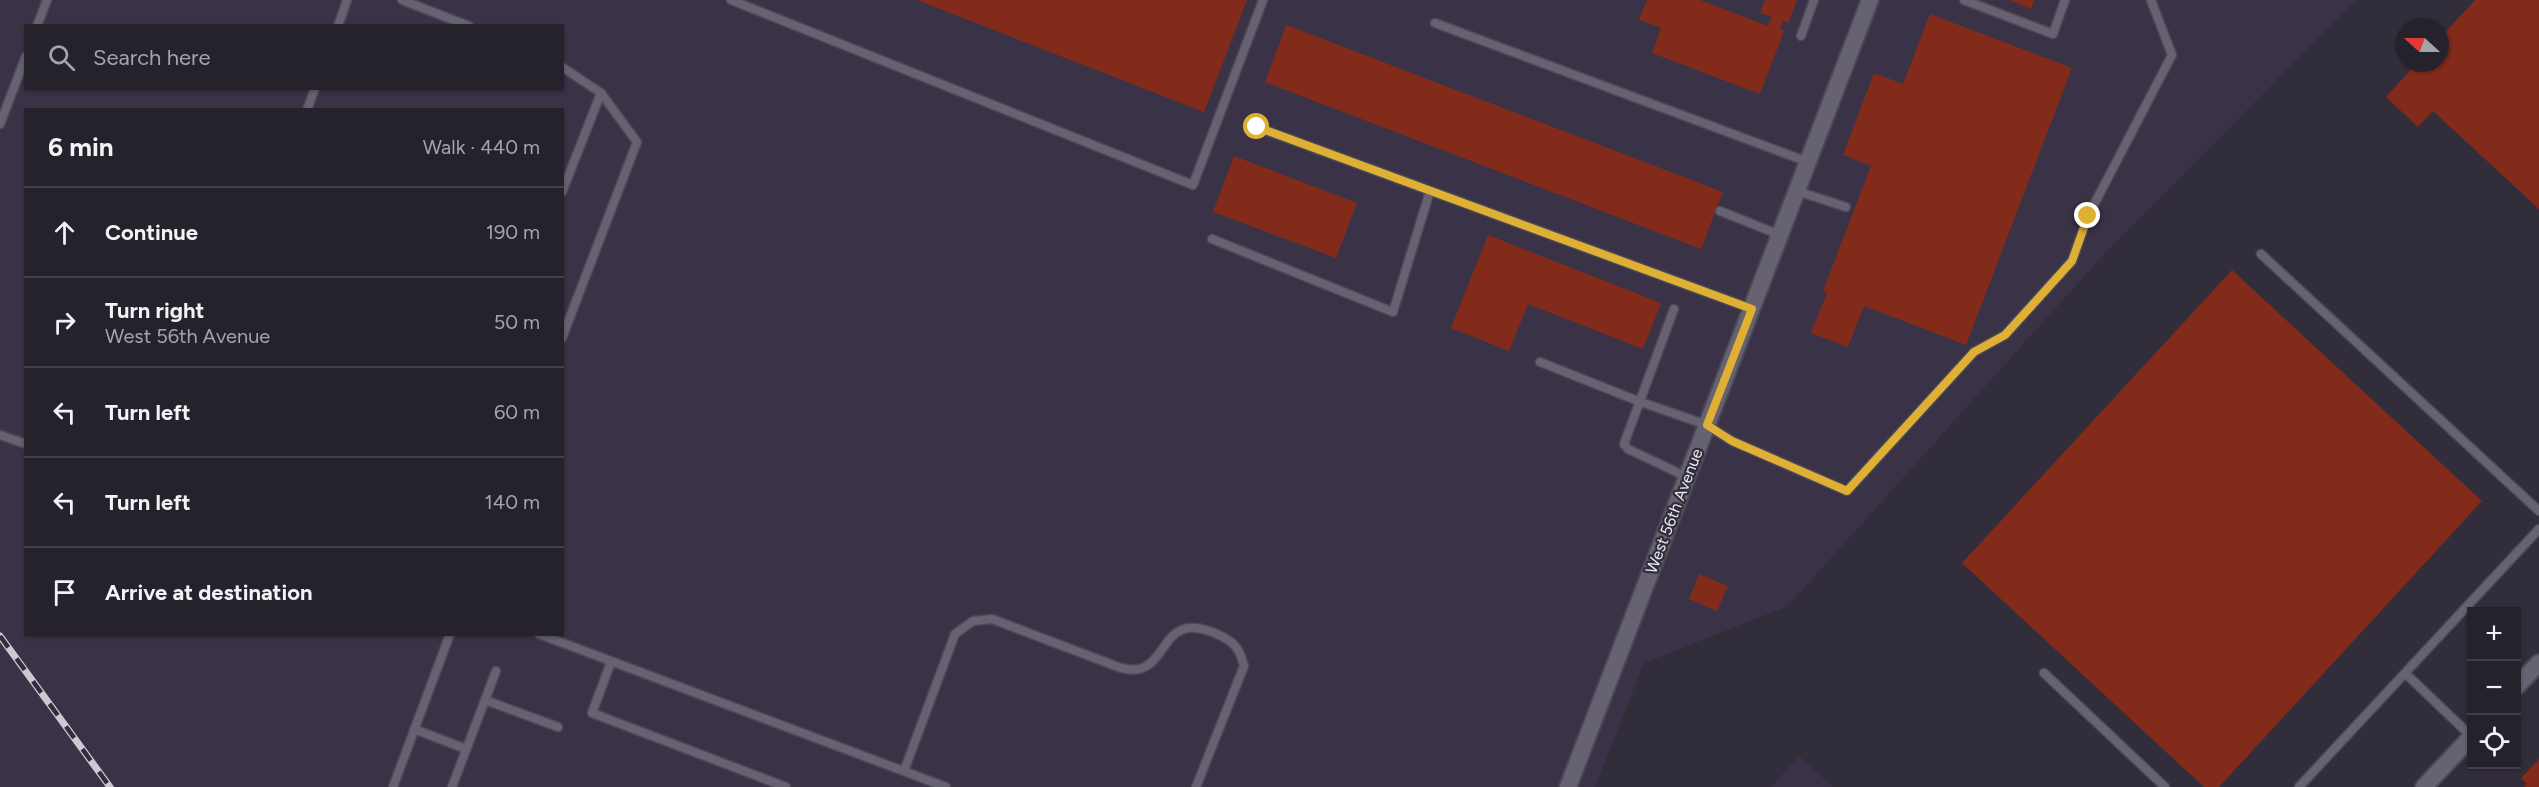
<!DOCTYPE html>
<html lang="en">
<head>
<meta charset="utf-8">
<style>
  body { margin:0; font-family:Figtree,sans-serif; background:#322f38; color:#f1f3f6 }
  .controls { position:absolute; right:18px; bottom:18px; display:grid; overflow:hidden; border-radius:0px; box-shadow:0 2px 4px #0004 }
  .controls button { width:54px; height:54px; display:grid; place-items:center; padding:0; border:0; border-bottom:2px solid #423f48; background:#26222c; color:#f1f3f6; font:30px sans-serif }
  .compass { position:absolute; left:2395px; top:18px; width:54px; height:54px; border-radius:50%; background:#26222c; box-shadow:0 2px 4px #0004; rotate:291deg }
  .stop { position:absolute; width:18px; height:18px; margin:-14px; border:4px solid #dfb034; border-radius:50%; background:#fff }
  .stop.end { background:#dfb034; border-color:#fff; box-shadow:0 2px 6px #0008 }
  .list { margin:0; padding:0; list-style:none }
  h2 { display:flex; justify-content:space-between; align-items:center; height:78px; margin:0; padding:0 24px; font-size:26px }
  h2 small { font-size:20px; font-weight:400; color:#a4a4a9 }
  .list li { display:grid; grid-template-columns:39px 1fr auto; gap:18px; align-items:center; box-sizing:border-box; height:90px; padding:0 24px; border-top:2px solid #423f48 }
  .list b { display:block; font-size:22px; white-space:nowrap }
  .list p { margin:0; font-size:20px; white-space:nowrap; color:#a4a4a9 }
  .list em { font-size:20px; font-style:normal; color:#a4a4a9 }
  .icon { flex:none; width:33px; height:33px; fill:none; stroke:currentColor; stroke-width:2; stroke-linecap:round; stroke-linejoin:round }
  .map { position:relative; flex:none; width:2539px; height:787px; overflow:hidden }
  .search { position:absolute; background:#26222c; box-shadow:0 2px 4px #0004; left:24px; top:24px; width:540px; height:66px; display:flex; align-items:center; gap:15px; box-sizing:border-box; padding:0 21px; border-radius:0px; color:#a4a4a9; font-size:22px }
  .panel { position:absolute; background:#26222c; box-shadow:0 2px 4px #0004; left:24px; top:108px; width:540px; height:528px; border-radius:0px }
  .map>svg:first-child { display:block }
  .built { fill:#3a3347; fill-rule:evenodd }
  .building { fill:#832b1a }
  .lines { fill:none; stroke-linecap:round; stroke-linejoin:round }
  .service-casing { stroke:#4c4854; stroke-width:11 }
  .minor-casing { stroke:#4c4854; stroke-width:20 }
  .service { stroke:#676272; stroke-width:8 }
  .minor { stroke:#676272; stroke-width:16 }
  .rail-casing { stroke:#ccc9d3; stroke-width:7 }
  .rail { stroke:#322d3b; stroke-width:4.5; stroke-dasharray:14; stroke-linecap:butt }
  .route { stroke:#dfb034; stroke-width:8 }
  .labels { text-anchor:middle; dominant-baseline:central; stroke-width:4.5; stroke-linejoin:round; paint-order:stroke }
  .street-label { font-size:16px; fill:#eae8f1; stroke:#322d3b }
</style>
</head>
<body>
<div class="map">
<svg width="2539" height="787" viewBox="0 0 2539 787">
  <rect width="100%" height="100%" fill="#322d3b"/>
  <path class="built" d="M 0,0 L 2356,0 L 2096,263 L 1788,606 L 1644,663 L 1595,787 L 0,787 ZM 26,26 L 562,26 L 562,88 L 26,88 ZM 26,110 L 562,110 L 562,634 L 26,634 Z
    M 1799,756 L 1833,787 L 1771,787 Z"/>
  <path class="building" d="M 917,0 L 1247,0 L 1204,112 Z
    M 1647,0 L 1700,0 L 1768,26 L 1772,17 L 1760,13 L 1765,0 L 1797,0 L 1788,23 L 1783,21 L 1780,29 L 1784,31 L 1760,94 L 1652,53 L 1661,28 L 1639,20 Z
    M 2009,0 L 2034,0 L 2031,9 Z
    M 2475,0 L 2539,0 L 2539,209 L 2433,111 L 2418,127 L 2386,97 L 2417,63 L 2440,63 L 2440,38 Z
    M 1930,14 L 2072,68 L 1966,345 L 1864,306 L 1848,347 L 1811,333 L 1827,293 L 1823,291 L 1871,166 L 1843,155 L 1874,73 L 1903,84 Z
    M 1286,25 L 1723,192 L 1701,249 L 1265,82 Z
    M 1234,156 L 1357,203 L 1336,258 L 1213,212 Z
    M 1488,235 L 1661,303 L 1643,349 L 1528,304 L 1509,351 L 1451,328 Z
    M 2232,270 L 2482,501 L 2219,787 L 2204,787 L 1962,563 Z
    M 1699,574 L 1728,586 L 1717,611 L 1689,599 Z
    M 2539,759 L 2539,787 L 2524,787 L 2527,784 L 2521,778 Z"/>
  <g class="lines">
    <g class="service-casing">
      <path id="service" d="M 402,0 L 469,26
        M 731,0 L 1193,185 L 1263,0
        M 1964,0 L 2053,34 L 2065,0
        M 1435,23 L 1808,162
        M 37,26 L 47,0
        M 338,26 L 347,0
        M 1801,36 L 1814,0
        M 562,67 L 601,93 L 637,142 L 562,338
        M 307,110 L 315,88
        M 0,124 L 26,56
        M 1257,127 L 1752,309
        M 1797,191 L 1846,207
        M 562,192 L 601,93
        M 1720,211 L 1780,235
        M 1212,239 L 1393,312 L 1430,191
        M 2261,254 L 2539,511
        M 1674,309 L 1624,444 L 1628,449 L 1687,477
        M 1540,362 L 1638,401 L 1707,425 L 1732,441 L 1847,491 L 1974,352 L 2005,335 L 2072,261 L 2088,216 L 2172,55 L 2151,0
        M 0,435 L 26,444
        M 539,634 L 946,787
        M 611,662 L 592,713 L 786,787
        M 2044,673 L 2165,787
        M 2405,673 L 2471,736
        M 485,700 L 558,727
        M 414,729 L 466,749
        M 904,771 L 955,634 L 973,621 L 992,619 L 1121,668 C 1126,669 1134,670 1139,669 C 1170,661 1163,609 1219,635 C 1235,642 1240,650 1244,666 L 1196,787
        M 393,787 L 450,634
        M 452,787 L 496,671
        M 2299,787 L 2539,529"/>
    </g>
    <g class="minor-casing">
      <path id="minor" d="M 2516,687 L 2539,663
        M 1568,787 L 1870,0
        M 2424,787 L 2472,736"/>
    </g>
    <use href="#service" class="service"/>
    <use href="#minor" class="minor"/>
    <g class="rail-casing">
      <path id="rail" d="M 0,636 L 110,787"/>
    </g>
    <use href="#rail" class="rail"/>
  </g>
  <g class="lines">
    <path class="route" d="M 1257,127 L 1752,309 L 1707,425 L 1732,441 L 1847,491 L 1974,352 L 2005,335 L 2072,261 L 2088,216"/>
  </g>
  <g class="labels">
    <g class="street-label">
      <text transform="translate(1674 511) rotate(-69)">West 56th Avenue</text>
    </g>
  </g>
</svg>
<div class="controls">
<button>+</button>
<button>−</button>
<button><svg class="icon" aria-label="locate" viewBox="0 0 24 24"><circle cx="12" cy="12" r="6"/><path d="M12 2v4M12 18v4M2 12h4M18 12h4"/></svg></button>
</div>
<svg class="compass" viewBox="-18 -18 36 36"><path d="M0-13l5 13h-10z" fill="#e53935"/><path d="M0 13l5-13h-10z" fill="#a4a4a9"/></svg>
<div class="stop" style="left:1257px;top:127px"></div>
<div class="stop end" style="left:2088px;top:216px"></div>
<div class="search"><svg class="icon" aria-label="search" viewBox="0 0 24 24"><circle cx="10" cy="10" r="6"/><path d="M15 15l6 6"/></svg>Search here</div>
<section class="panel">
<h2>6 min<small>Walk · 440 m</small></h2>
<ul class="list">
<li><svg class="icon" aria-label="ahead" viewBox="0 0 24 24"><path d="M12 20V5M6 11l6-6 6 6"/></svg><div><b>Continue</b></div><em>190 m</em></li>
<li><svg class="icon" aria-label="right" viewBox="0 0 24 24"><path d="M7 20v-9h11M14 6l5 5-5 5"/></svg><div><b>Turn right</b><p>West 56th Avenue</p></div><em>50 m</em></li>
<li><svg class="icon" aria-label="left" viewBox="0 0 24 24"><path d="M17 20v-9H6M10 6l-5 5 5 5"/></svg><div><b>Turn left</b></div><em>60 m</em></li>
<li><svg class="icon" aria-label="left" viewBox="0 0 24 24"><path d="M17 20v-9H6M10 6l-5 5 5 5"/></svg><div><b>Turn left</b></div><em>140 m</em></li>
<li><svg class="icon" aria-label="arrive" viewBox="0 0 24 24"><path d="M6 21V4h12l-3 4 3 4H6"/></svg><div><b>Arrive at destination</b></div></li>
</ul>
</section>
</div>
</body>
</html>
